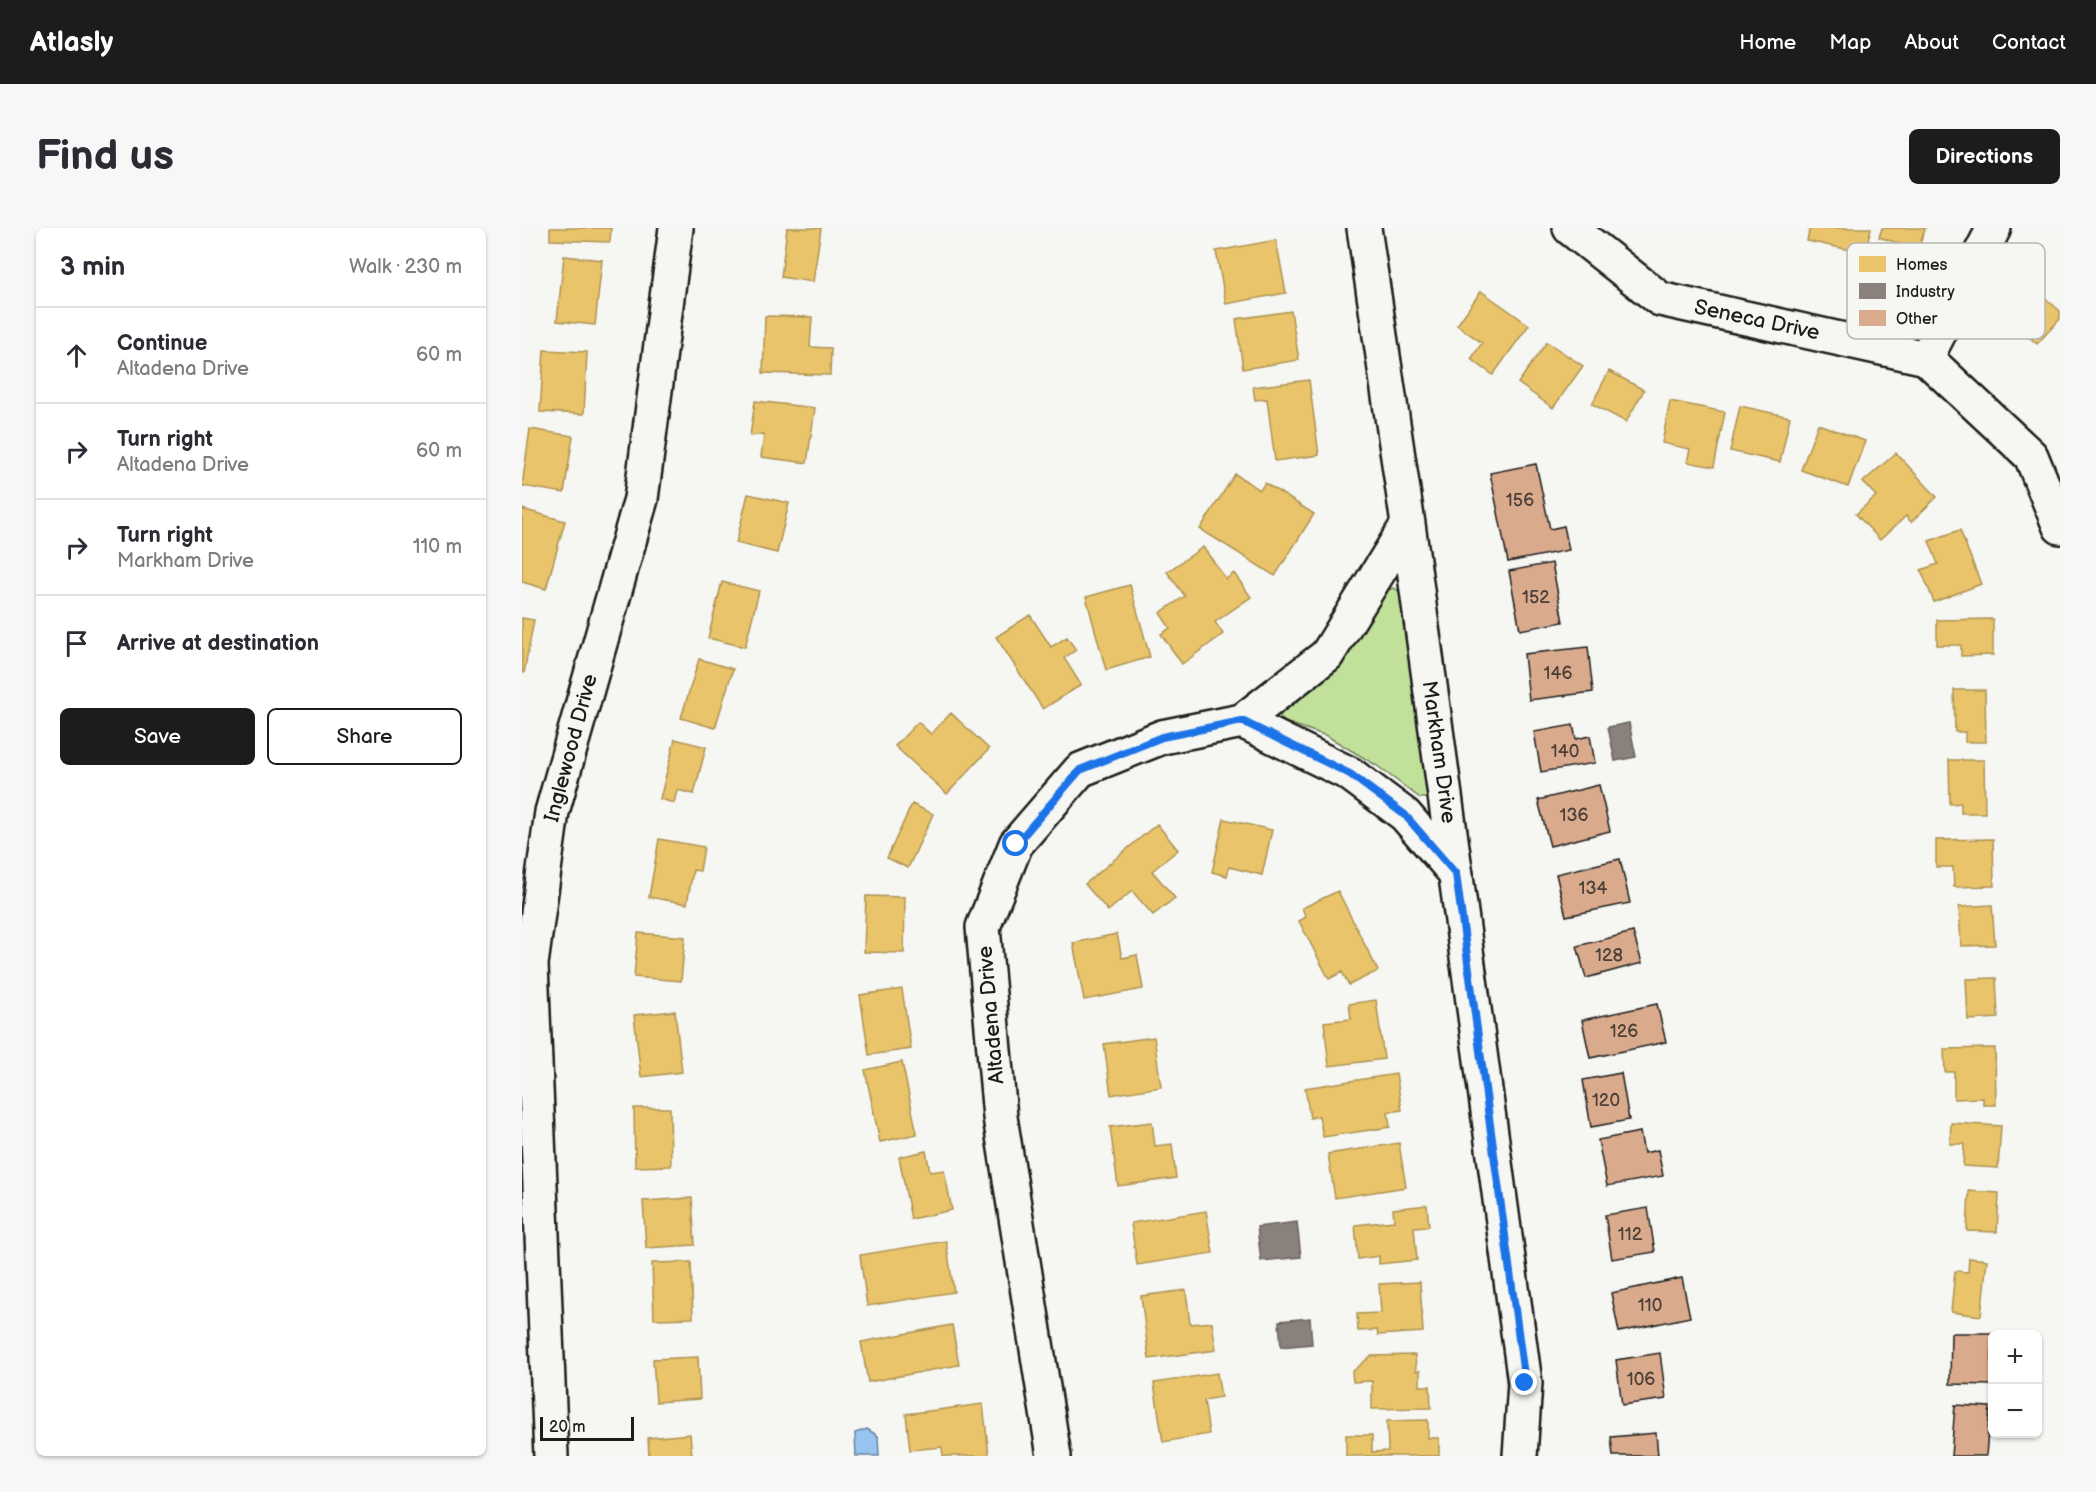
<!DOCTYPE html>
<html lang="en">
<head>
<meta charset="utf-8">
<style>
  body { margin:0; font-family:"Balsamiq Sans",sans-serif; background:#f7f7f7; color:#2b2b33 }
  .controls { position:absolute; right:18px; bottom:18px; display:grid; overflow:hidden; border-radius:9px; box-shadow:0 2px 4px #0004 }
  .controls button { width:54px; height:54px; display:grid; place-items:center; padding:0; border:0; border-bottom:2px solid #e1e1e2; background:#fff; color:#2b2b33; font:30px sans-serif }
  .scale { position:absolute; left:18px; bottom:15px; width:94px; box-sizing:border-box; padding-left:6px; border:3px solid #1c1c1c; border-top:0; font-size:16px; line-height:21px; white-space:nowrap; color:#1c1c1c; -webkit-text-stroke:4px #f6f6f2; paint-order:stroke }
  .stop { position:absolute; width:18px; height:18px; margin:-14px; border:4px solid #1a73e8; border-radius:50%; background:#fff }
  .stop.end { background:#1a73e8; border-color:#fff; box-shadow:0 2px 6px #0008 }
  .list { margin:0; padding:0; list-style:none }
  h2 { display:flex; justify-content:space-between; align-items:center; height:78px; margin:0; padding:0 24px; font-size:26px }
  h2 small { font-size:20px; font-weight:400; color:#7c7c81 }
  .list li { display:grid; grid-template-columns:39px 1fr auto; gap:18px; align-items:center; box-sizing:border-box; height:96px; padding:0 24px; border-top:2px solid #e1e1e2 }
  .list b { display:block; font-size:22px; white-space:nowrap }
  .list p { margin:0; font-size:20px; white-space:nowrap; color:#7c7c81 }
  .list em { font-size:20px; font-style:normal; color:#7c7c81 }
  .actions { display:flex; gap:12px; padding:18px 24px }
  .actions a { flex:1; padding:14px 0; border:2px solid #1c1c1c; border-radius:9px; text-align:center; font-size:21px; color:#1c1c1c }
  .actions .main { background:#1c1c1c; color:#fff }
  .icon { flex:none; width:33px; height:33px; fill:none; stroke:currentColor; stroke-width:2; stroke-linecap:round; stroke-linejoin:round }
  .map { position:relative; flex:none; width:1538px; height:1228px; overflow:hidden; border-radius:9px }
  header { display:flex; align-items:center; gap:36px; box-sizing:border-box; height:84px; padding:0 30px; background:#1c1c1c; color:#fff }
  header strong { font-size:28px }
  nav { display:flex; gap:33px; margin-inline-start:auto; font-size:21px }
  .intro { display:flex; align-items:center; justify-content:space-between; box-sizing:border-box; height:144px; padding:0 36px }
  h1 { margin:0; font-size:42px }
  .button { padding:15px 27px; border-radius:9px; background:#1c1c1c; color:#fff; font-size:21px; font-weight:700 }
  main { display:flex; gap:36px; padding:0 36px }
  aside { flex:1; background:#fff; border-radius:9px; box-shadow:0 2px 4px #0004 }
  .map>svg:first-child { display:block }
  .green { fill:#c1e19a; stroke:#6e7e5b; stroke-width:1.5 }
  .water { fill:#98c4f2; stroke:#66819c; stroke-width:1.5 }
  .homes { fill:#e9c46a; stroke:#ac9253; stroke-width:1.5 }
  .industry { fill:#8a817c; stroke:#69635f; stroke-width:1.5 }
  .building { fill:#daaa8c; stroke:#1c1c1c; stroke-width:1.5 }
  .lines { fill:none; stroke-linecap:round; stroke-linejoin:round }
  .minor-casing { stroke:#1c1c1c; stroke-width:38 }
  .minor { stroke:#f6f6f2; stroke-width:33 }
  .route { stroke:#1a73e8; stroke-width:8 }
  .labels { text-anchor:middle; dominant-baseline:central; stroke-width:6; stroke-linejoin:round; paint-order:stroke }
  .number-label { font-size:18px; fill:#4c4038 }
  .street-label { font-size:21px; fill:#1c1c1c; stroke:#f6f6f2 }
  .key { fill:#f6f6f2; stroke:#b5b5b2; stroke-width:1.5 }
  .key-label { font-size:16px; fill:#1c1c1c }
</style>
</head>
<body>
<header>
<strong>Atlasly</strong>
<nav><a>Home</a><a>Map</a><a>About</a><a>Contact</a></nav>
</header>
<div class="intro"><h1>Find us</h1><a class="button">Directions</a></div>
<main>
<aside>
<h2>3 min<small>Walk · 230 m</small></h2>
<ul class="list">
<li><svg class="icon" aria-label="ahead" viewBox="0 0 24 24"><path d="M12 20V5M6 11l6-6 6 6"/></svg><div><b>Continue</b><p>Altadena Drive</p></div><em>60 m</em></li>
<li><svg class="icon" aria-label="right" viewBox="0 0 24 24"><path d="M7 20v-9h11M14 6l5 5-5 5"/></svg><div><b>Turn right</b><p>Altadena Drive</p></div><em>60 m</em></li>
<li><svg class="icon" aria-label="right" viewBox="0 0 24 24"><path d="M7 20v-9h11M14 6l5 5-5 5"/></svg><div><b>Turn right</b><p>Markham Drive</p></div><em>110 m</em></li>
<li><svg class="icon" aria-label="arrive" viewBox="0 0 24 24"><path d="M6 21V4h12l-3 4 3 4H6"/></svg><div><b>Arrive at destination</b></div></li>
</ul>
<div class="actions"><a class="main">Save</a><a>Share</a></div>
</aside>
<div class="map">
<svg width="1538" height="1228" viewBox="0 0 1538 1228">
  <rect width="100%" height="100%" fill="#f6f6f2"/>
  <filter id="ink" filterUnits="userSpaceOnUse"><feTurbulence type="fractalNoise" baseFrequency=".0167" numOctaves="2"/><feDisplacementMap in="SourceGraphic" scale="12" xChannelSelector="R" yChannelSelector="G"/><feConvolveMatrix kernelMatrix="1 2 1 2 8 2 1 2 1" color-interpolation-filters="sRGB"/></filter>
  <g filter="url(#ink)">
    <path class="green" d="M 872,360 L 878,364 L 907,564 L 905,570 L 898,570 L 854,537 L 805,508 L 763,494 L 758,489 L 761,483 C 809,443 832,415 865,362 Z"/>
    <path class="water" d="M 345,1201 L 356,1208 L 357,1228 L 334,1228 L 333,1205 Z"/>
    <path class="homes" d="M 28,0 L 89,0 L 88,14 L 28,12 Z
      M 265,0 L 299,0 L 291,54 L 259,49 Z
      M 1288,0 L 1349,0 L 1343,25 L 1285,13 Z
      M 1360,0 L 1403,0 L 1396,22 L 1357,9 Z
      M 754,12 L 764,65 L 704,76 L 694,23 Z
      M 42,28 L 80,32 L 73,97 L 35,93 Z
      M 1513,61 L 1538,83 L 1538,91 L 1515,116 L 1486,91 Z
      M 959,63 L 1007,97 L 971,147 L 949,131 L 960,115 L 935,97 Z
      M 769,83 L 777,132 L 721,141 L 714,91 Z
      M 243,88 L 290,89 L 288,119 L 309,120 L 308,147 L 241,145 Z
      M 1025,114 L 1061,138 L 1031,180 L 996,155 Z
      M 22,122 L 65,124 L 62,186 L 18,184 Z
      M 1087,143 L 1122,162 L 1104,194 L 1070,176 Z
      M 787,152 L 797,227 L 753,233 L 745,171 L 733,172 L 731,159 Z
      M 233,173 L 293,180 L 285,235 L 239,229 L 242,206 L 228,208 Z
      M 1148,173 L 1203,184 L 1192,239 L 1165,234 L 1168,221 L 1140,215 Z
      M 1218,178 L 1268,189 L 1258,234 L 1208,223 Z
      M 1296,196 L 1343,213 L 1326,259 L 1279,242 Z
      M 8,201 L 51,208 L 42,265 L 0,258 Z
      M 1374,225 L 1415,269 L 1389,294 L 1384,288 L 1358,312 L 1334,286 L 1354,268 L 1341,254 Z
      M 713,246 L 738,262 L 743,255 L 792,286 L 753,348 L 678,301 Z
      M 226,266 L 267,275 L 255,325 L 214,315 Z
      M 0,281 L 43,293 L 24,361 L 0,354 Z
      M 1438,302 L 1459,356 L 1412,374 L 1399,342 L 1416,336 L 1407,313 Z
      M 681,319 L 704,351 L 712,345 L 729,369 L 693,394 L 701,406 L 660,436 L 639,406 L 648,400 L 638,385 L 663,368 L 645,344 Z
      M 200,354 L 237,363 L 223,419 L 186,410 Z
      M 608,357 L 628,429 L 584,442 L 564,369 Z
      M 508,387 L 529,419 L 545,409 L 554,422 L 542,430 L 559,457 L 521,481 L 474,409 Z
      M 0,390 L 12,392 L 2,445 L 0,444 Z
      M 1471,391 L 1471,427 L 1439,428 L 1439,417 L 1415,417 L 1415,392 Z
      M 177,431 L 211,441 L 193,500 L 159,490 Z
      M 1432,462 L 1463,462 L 1464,514 L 1443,514 L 1443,504 L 1433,504 Z
      M 429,485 L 467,521 L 425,566 L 373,518 L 396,494 L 409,506 Z
      M 153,511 L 184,519 L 172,566 L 155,562 L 152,575 L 138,571 Z
      M 1427,532 L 1462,532 L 1463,585 L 1439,585 L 1439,575 L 1428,576 Z
      M 390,576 L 411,586 L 386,640 L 365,630 Z
      M 702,591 L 750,602 L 740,647 L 707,639 L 705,648 L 690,644 Z
      M 635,596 L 656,622 L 630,643 L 653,670 L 631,687 L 610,663 L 586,683 L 563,656 Z
      M 137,611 L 182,619 L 178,643 L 171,642 L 165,676 L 127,669 Z
      M 1471,611 L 1472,658 L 1432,659 L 1431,639 L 1414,639 L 1414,612 Z
      M 816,663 L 856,743 L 827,757 L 820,744 L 807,751 L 777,693 L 784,689 L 780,680 Z
      M 344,668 L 383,669 L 382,725 L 342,724 Z
      M 1470,677 L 1473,717 L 1439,718 L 1437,679 Z
      M 116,705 L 163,709 L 159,753 L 112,749 Z
      M 595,706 L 600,730 L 615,727 L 621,761 L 562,772 L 551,715 Z
      M 1474,750 L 1476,790 L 1446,792 L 1444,751 Z
      M 380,761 L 389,821 L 347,827 L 338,767 Z
      M 854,772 L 862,831 L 807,838 L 802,794 L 829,791 L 827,776 Z
      M 153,783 L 160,844 L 119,849 L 112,787 Z
      M 632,809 L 639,859 L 589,867 L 582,816 Z
      M 1473,820 L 1474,877 L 1461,877 L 1461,870 L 1432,871 L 1432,844 L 1423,844 L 1422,821 Z
      M 380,834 L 395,906 L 358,914 L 343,842 Z
      M 874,846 L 880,882 L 866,884 L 868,899 L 801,909 L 797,888 L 788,890 L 783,860 Z
      M 112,880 L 148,880 L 149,938 L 113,939 Z
      M 630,894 L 633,918 L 650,916 L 654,950 L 596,958 L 588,899 Z
      M 1429,895 L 1479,898 L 1476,940 L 1441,938 L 1442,916 L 1428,916 Z
      M 877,915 L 884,959 L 813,970 L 806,926 Z
      M 404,923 L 408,944 L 422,942 L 430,982 L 389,991 L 377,929 Z
      M 1447,963 L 1477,965 L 1475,1004 L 1445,1003 Z
      M 170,970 L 173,1017 L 124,1020 L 121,973 Z
      M 905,977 L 907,998 L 892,999 L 895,1032 L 857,1036 L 857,1028 L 836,1031 L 833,997 L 872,993 L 871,981 Z
      M 684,983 L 691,1025 L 615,1037 L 609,995 Z
      M 424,1013 L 432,1064 L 345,1078 L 338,1027 Z
      M 1447,1030 L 1465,1032 L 1459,1088 L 1429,1084 L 1433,1043 L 1446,1044 Z
      M 169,1034 L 171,1090 L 132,1091 L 130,1035 Z
      M 898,1054 L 901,1104 L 856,1107 L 855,1102 L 836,1103 L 835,1086 L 859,1085 L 857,1056 Z
      M 664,1062 L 668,1096 L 690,1094 L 694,1122 L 627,1131 L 619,1068 Z
      M 430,1097 L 437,1137 L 346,1154 L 339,1114 Z
      M 893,1127 L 894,1143 L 898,1143 L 898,1158 L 908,1158 L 909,1180 L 850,1181 L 850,1153 L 831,1154 L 830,1144 L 849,1128 Z
      M 176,1129 L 178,1171 L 134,1174 L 131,1131 Z
      M 695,1145 L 699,1169 L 682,1172 L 687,1206 L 641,1214 L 632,1155 Z
      M 461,1176 L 467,1228 L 421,1228 L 420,1219 L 388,1222 L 384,1186 Z
      M 906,1192 L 906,1210 L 917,1210 L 917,1228 L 824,1228 L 824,1207 L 850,1207 L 850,1224 L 866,1223 L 865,1193 Z
      M 168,1206 L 170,1228 L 127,1228 L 126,1210 Z"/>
    <path class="industry" d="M 1107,495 L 1114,529 L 1093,533 L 1086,499 Z
      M 775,994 L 779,1029 L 739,1033 L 735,999 Z
      M 788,1090 L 790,1116 L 759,1119 L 757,1093 Z"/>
    <path class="building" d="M 1014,236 L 1028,301 L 1042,298 L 1047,322 L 986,334 L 968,245 Z
      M 1030,335 L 1041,394 L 998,402 L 987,343 Z
      M 1066,419 L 1071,464 L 1007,472 L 1002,426 Z
      M 1051,497 L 1054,511 L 1068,508 L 1073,535 L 1019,544 L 1012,504 Z
      M 1077,557 L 1088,603 L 1028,618 L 1016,572 Z
      M 1098,631 L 1108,675 L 1044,688 L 1034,646 Z
      M 1111,704 L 1120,735 L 1064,750 L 1055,718 Z
      M 1135,776 L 1144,814 L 1068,830 L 1060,792 Z
      M 1099,845 L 1107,892 L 1069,899 L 1061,852 Z
      M 1118,904 L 1122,925 L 1136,922 L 1141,948 L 1085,958 L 1076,912 Z
      M 1126,980 L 1133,1024 L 1090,1031 L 1083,987 Z
      M 1160,1050 L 1168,1089 L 1097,1104 L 1089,1065 Z
      M 1429,1105 L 1476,1105 L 1470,1106 L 1470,1157 L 1428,1156 Z
      M 1138,1125 L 1144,1171 L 1100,1177 L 1094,1132 Z
      M 1433,1177 L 1468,1179 L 1464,1228 L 1429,1228 Z
      M 1134,1205 L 1136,1228 L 1091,1228 L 1089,1209 Z"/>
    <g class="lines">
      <g class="minor-casing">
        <path id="minor" d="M 842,0 L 886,296 L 1003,1155 L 998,1228
          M 1048,0 L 1138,71 L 1404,130 L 1509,228 L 1538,299
          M 1404,130 L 1472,0
          M 720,493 L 805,427 L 886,296
          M 29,1228 L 9,736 L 30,584 L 119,271 L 154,0
          M 532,1228 L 478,889 L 461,699 L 494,616 L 558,542 L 640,509 L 720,493 L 828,546 L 883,587 L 934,646"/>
      </g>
      <use href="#minor" class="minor"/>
    </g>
  </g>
  <g class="lines" filter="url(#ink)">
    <path class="route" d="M 494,616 L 558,542 L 640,509 L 720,493 L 828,546 L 883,587 L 934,646 L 1003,1155"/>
  </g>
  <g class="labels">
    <g class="number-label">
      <text x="998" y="272">156</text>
      <text x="1014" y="369">152</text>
      <text x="1036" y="445">146</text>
      <text x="1043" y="523">140</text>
      <text x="1052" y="587">136</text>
      <text x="1071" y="660">134</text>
      <text x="1087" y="727">128</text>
      <text x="1102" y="803">126</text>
      <text x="1084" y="872">120</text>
      <text x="1108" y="1006">112</text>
      <text x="1128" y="1077">110</text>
      <text x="1119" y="1151">106</text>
    </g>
    <g class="street-label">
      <text transform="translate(1235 92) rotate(12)">Seneca Drive</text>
      <text transform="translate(49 520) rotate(-75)">Inglewood Drive</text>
      <text transform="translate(917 524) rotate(82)">Markham Drive</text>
      <text transform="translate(469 787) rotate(-95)">Altadena Drive</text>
    </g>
  </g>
  <rect x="1325" y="15" width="198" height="96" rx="9" class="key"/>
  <rect x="1337" y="28" width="27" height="16" fill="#e9c46a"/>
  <rect x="1337" y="55" width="27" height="16" fill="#8a817c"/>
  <rect x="1337" y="82" width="27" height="16" fill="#daaa8c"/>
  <g class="key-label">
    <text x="1374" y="42">Homes</text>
    <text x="1374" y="69">Industry</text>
    <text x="1374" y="96">Other</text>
  </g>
</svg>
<div class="controls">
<button>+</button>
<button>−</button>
</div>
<div class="scale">20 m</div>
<div class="stop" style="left:494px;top:616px"></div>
<div class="stop end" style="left:1003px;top:1155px"></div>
</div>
</main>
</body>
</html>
